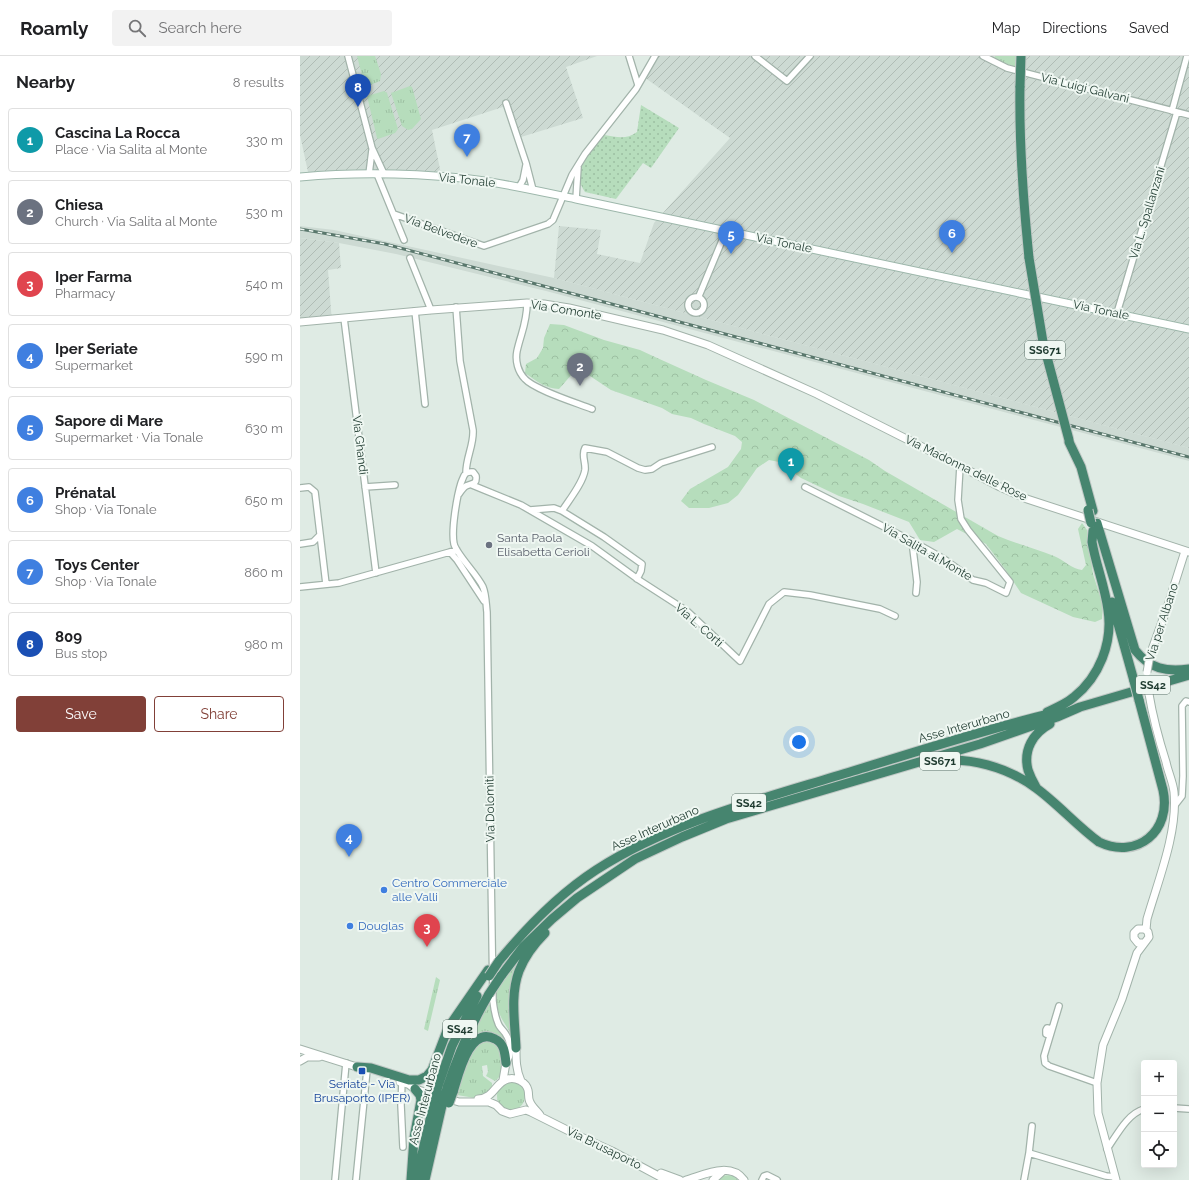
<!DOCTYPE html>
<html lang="en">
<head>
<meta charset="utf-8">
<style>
  body { margin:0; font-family:Raleway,sans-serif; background:#f2f2f2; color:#202124 }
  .controls { position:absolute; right:12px; bottom:12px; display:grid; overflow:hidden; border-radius:4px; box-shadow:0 4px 16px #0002 }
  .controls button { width:36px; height:36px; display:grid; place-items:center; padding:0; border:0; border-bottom:1px solid #e0e0e0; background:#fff; color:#202124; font:20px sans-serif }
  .you { position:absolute; left:499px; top:686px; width:14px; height:14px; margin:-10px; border:3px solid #fff; border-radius:50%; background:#1a73e8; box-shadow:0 0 0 6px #1a73e833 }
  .badge { display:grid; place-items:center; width:26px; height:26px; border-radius:50%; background:#814038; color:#fff; font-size:13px; font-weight:700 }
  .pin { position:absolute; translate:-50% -33px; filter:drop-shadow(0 1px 2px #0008) }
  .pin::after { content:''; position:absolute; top:21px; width:14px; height:12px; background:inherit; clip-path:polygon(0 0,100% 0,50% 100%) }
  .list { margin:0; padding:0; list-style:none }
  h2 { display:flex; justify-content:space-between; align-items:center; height:52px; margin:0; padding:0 16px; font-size:17px }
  h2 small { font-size:13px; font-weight:400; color:#757577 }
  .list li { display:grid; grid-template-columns:26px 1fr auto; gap:12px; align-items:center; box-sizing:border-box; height:64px; margin:0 8px 8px; padding:0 8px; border:1px solid #e0e0e0; border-radius:4px }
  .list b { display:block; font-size:15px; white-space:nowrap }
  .list p { margin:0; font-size:13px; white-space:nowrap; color:#757577 }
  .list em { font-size:13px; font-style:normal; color:#757577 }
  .actions { display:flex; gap:8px; padding:12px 16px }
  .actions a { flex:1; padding:9px 0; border:1px solid #814038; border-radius:4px; text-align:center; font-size:14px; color:#814038 }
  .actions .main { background:#814038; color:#fff }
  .icon { flex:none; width:22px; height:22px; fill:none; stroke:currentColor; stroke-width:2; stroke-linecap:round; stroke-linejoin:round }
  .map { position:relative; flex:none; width:889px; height:1124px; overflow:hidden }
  header { display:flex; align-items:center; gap:24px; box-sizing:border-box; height:56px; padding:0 20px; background:#fff; border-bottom:1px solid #e0e0e0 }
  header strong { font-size:19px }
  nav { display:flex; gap:22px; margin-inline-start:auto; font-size:14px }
  .search { width:280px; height:36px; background:#f2f2f2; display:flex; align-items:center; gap:10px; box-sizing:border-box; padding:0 14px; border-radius:4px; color:#757577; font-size:15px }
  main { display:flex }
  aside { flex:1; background:#fff }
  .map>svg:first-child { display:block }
  .built { fill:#cddad3 }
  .industrial { fill:url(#industrial-furrows) }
  .grass { fill:url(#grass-tufts) }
  .forest { fill:url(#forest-crowns) }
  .park { fill:url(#park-dots) }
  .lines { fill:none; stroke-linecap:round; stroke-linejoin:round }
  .minor-casing { stroke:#a2b3aa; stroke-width:8 }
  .tertiary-casing { stroke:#a2b3aa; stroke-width:9 }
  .secondary-casing { stroke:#9db7ab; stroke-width:9 }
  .trunk-casing { stroke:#c0c8c5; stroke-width:11 }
  .minor { stroke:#fff; stroke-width:5.5 }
  .tertiary { stroke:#fff; stroke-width:7 }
  .secondary { stroke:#fff; stroke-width:7 }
  .trunk { stroke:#46856f; stroke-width:9 }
  .rail-casing { stroke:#59776c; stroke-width:3 }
  .rail { stroke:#eff7f2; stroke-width:1.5; stroke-dasharray:4.5; stroke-linecap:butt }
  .tertiary-bridge-casing { stroke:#a2b3aa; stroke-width:9; stroke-linecap:butt }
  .trunk-bridge-casing { stroke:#c0c8c5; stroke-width:11; stroke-linecap:butt }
  .tertiary-bridge { stroke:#fff; stroke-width:7 }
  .trunk-bridge { stroke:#46856f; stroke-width:9 }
  .worship-dot { fill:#6b7280; stroke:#eff7f2; stroke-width:1.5 }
  .shop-dot { fill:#3f7fe0; stroke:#eff7f2; stroke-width:1.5 }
  .transit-dot { fill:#1a4fb4; stroke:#eff7f2; stroke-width:1.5 }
  .labels { text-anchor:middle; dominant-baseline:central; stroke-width:4; stroke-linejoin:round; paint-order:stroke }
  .shield { fill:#eff7f2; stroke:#5d736a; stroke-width:1 }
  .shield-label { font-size:11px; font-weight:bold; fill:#1f3b30 }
  .street-label { font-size:12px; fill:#1f3b30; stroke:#eff7f2 }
  .worship-label { font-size:12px; fill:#5b616d; stroke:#eff7f2; text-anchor:start }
  .shop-label { font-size:12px; fill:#366cbe; stroke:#eff7f2; text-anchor:start }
  .transit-label { font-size:12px; fill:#164399; stroke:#eff7f2 }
</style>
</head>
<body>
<header>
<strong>Roamly</strong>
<div class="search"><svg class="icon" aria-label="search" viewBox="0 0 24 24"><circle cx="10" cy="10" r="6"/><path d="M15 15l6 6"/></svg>Search here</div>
<nav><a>Map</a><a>Directions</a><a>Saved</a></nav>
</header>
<main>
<aside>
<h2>Nearby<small>8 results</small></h2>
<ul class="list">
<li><span class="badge" style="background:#0f9aa8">1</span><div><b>Cascina La Rocca</b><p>Place · Via Salita al Monte</p></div><em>330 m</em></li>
<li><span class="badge" style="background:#6b7280">2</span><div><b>Chiesa</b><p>Church · Via Salita al Monte</p></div><em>530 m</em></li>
<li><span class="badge" style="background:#e0444e">3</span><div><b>Iper Farma</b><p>Pharmacy</p></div><em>540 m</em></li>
<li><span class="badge" style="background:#3f7fe0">4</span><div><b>Iper Seriate</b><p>Supermarket</p></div><em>590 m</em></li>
<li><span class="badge" style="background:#3f7fe0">5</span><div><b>Sapore di Mare</b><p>Supermarket · Via Tonale</p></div><em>630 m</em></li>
<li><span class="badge" style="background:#3f7fe0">6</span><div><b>Prénatal</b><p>Shop · Via Tonale</p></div><em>650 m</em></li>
<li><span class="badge" style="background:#3f7fe0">7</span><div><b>Toys Center</b><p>Shop · Via Tonale</p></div><em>860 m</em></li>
<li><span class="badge" style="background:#1a4fb4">8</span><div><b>809</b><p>Bus stop</p></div><em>980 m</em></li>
</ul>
<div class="actions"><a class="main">Save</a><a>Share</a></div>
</aside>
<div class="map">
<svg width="889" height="1124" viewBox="0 0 889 1124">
  <defs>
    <pattern id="industrial-furrows" width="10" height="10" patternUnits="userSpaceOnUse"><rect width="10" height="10" fill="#cddad3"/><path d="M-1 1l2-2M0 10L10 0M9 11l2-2" fill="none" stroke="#b0bcb5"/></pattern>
    <pattern id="grass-tufts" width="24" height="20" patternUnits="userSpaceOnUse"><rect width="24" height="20" fill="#b6ddbc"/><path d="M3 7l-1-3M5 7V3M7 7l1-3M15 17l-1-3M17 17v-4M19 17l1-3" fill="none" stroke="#9cbfa2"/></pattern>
    <pattern id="forest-crowns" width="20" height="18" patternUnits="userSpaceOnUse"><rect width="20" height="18" fill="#b6ddbc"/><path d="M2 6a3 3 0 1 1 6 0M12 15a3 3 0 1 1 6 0" fill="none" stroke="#9cbfa2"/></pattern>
    <pattern id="park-dots" width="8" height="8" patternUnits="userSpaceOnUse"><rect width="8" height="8" fill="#b6ddbc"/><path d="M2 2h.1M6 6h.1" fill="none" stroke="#9cbfa2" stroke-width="1.8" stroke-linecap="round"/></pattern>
  </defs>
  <rect width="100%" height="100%" fill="#dfebe4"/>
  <path class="built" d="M 0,170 L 34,174 L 254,222 L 889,392 L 889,405 L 246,235 L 96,198 L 39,187 L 0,182 Z"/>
  <path class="industrial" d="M 0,0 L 297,0 L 266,11 L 283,62 L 221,81 L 209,49 L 132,74 L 141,118 L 73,115 L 8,116 L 0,79 Z
    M 351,0 L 695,0 L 694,2 L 715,11 L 716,0 L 889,0 L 889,392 L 254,222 L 259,170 L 301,174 L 297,198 L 340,207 L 354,167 L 430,82 L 341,19 Z
    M 0,182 L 39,187 L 41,212 L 28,214 L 32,267 L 0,270 Z"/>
  <path class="grass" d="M 57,0 L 75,0 L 81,18 L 80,25 L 65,31 Z
    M 695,0 L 716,0 L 715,11 L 694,3 Z
    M 110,30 L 112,31 L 121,63 L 112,73 L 108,74 L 102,70 L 91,37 Z
    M 84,35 L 87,37 L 98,73 L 95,77 L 78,83 L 77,82 L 67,40 Z
    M 228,890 L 223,900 L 212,975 L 210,976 C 199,959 197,956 196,936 L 203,925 L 202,923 Z
    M 136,921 L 140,924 L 128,975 L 124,973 Z
    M 188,948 L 191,950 L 194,965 L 204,979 L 209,993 L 204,986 L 174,981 L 167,988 Z
    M 182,984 L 197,988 C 204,999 206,1017 195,1025 L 186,1020 L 188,1016 L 187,1009 L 182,1010 L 183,1020 L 192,1027 L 192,1030 L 187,1038 L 175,1042 L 157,1039 L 170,996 Z
    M197 1040a14 14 0 1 1 28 0a14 14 0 1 1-28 0Z
    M 429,1119 L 433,1120 L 438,1124 L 416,1124 L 422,1120 Z"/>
  <path class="forest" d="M 250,268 L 264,269 L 304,284 L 340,294 L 355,301 L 406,324 L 454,344 L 569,404 L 585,415 L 698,480 C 717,488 736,493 754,500 C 764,504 772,513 782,514 L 786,509 L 778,473 L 782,467 L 787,474 L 793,518 L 803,549 L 802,563 L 795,566 L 773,561 L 721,537 L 705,513 L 686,488 L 657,473 L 634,486 L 620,484 L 609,466 L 563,448 L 539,440 L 501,422 L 479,406 L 469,404 L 457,412 L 438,439 L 428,447 L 409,452 L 389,452 L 381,445 L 390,433 L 428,411 L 441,393 L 442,386 L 435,380 L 404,368 L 391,362 L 372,358 L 362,352 L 311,334 L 290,320 L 281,315 L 273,317 L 259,333 C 246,333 235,324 225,317 L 226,308 L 237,302 L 243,292 L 244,282 Z"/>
  <path class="park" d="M 341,49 L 379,72 L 351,112 L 343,107 L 316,143 L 285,136 C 270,115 291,96 304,79 C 317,81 326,84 337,76 Z"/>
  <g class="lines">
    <g class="minor-casing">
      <path id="minor" d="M 48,0 L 72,92 L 84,118
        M 329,0 L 338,29
        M 455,0 L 487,25 L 510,0
        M 683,0 L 707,12 L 889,59
        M 206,47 L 226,107 L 233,134
        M 872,55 L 887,0
        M 69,118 L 72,94
        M 77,118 L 104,184
        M 219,131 L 223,124 L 226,109
        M 276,143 L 278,111
        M 94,158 L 184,190 L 248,168 L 253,164 L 272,119 L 285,98 L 336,33 L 355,0
        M 110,202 L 131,254
        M 399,240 L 426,175
        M388 249a8 8 0 1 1 16 0a8 8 0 1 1-16 0Z
        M 227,247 C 227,267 221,277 217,295 C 215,305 218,316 225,323 C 235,334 277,347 292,353
        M 156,251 L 160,305 L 173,374 C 174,389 166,401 166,417
        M 115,255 L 125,348
        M 817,257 L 877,56
        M 44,262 L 76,517
        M 172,429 L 221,449 L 292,490 L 339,524 L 387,555 L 440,605 L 469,548 L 484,536 L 510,539 L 580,553 L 595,560
        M 65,431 L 95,429
        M 505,431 L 612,485 L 644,503 L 673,524 L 686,527 L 706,537 L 710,526 L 668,474 L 661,463 L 658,444 L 660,410
        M 0,432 L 9,431 L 15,436 L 26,528
        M 159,438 C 161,435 163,432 166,430 C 172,427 177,429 176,420 L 173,416 C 164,415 164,420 161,427 C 157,440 151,474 154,488 C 157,499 177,518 183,531 C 186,538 186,548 187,556 L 193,945 C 194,953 195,960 198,967 C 199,971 203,974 205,977 C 211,986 213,998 206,1007
        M 230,454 L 254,452 L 262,455 L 304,481 L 342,508 L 341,515 L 337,523
        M 262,455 C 269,444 283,427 285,414 C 286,406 281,399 285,392 L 307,396 L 338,412 L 345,414 L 352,413 L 361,407 L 412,391
        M 612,485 L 617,526 L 616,537
        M 0,488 L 13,486 L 20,479
        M 150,496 L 157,504 L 184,545
        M 0,531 L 39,527 L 157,494
        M 875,749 L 882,740 L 883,720 L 882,650 L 886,645 L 889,646
        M 759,950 L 744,1000 L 745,1007 L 749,1010 L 797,1027
        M 750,979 L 746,978 L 746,974 L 747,972 L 752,973
        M 102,1026 L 101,1049 L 103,1091
        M 874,1052 L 889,1053
        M 807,1093 C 817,1079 827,1058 844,1053
        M 729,1097 L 732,1070
        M 35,1124 L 46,1007
        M 56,1124 L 67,1014
        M 462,1124 L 464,1120 L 467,1119 L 477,1124
        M 724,1124 L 729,1097 L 806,1120 L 815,1121"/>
    </g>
    <g class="tertiary-casing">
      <path id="tertiary" d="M 0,266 L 131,254 L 227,247 L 244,248 L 269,252 L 363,274 L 408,289 L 517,338 L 660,410 L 700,431 L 727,443 L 889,496
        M 850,599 L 867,552 L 885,495
        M 846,874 L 847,863 C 858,825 878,776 874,736 C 873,726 868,716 866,706 C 859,684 853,662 849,638
        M 216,992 C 216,1004 216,1014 221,1025
        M 0,993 L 60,1012
        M 0,1005 L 7,1001 L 19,1001
        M 203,1024 L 206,1007
        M 100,1026 L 108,1028 L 115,1033 L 159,1046 L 189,1046 L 196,1049 L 202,1055 L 210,1058 L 226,1054 L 231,1056 L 279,1080 L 312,1095 L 366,1124
        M 178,1043 C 195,1042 195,1026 208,1023 C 216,1021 226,1026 228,1034 C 229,1038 228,1043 230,1046 C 232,1051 237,1055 240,1059
        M 361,1117 L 380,1124
        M 386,1124 C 404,1119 430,1105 444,1124
        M 413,1124 L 423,1115
        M 816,1124 L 798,1057 L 797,1027 L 803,989 L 822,943 L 837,897 L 849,881 L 848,876 L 845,873 L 838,873 L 834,877 L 834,882 L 838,887 L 844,887"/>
    </g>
    <g class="secondary-casing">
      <path id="secondary" d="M 0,121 C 54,116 108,117 162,122 C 200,126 238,135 276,143 L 889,273"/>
    </g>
    <g class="trunk-casing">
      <path id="trunk" d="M 720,30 C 719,88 723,143 729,202
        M 769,386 L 781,411 L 793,455
        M 797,467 L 835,594 C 850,613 866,616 889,613
        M 812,546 L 834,625
        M 747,656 C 756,652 766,648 774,641 C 799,621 813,587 808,554 C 805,531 796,509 792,486 L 793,475
        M 634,706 C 669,700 707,711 736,732 C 758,748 777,770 799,786 C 837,804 872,775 863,734 L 839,644
        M 736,731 C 733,726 730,720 728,714 C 723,694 733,677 750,668
        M 199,905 C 227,871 259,838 296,814 C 374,764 466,742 553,715 C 619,695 686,673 753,657
        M 201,920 L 223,891 L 252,863 L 277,842 L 335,803 L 382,781 L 426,763 L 680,688 L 757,661 L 780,651 L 889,619
        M 216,992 C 215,967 210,939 219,915 C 224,902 235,887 245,877
        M 57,1011 L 71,1012 L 109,1024 L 119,1024 L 127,1020 L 132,1014 L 148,972 L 188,914
        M 138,1030 L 152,990 L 177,940
        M 147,1032 C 158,999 171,968 189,938
        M 153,1036 C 158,1021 169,969 195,983 C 204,987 205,997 206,1007
        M 111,1124 L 114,1082 L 121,1044 L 120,1039 L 115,1033
        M 116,1124 L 135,1042
        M 125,1124 L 143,1045"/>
    </g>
    <use href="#minor" class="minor"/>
    <use href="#tertiary" class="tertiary"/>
    <use href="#secondary" class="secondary"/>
    <use href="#trunk" class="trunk"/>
    <g class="rail-casing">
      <path id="rail" d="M 0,173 L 85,188 L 889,401"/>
    </g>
    <use href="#rail" class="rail"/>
    <g class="tertiary-bridge-casing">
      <path id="tertiary-bridge" d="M 847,616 L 850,599
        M 848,624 L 849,638"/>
    </g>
    <g class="trunk-bridge-casing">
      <path id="trunk-bridge" d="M 720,30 L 721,0
        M 729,202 L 743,286 L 769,384
        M 788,454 L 791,467
        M 834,625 L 839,644
        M 189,920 L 199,905
        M 189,938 L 201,920
        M 135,1042 L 138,1030
        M 143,1045 L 147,1032
        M 149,1047 L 153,1036"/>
    </g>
    <use href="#tertiary-bridge" class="tertiary-bridge"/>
    <use href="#trunk-bridge" class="trunk-bridge"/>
  </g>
  <circle class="worship-dot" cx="189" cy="489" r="4"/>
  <g class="shop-dot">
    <circle cx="84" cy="834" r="4"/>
    <circle cx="50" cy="870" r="4"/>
  </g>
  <rect class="transit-dot" x="58" y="1011" width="8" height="8" rx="2"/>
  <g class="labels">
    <g class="shield">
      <rect x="725" y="285" width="40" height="18" rx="3"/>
      <rect x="836" y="620" width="34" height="18" rx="3"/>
      <rect x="620" y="696" width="40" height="18" rx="3"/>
      <rect x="432" y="738" width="34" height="18" rx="3"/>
      <rect x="143" y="964" width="34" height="18" rx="3"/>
    </g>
    <g class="shield-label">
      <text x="745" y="294">SS671</text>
      <text x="853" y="629">SS42</text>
      <text x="640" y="705">SS671</text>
      <text x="449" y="747">SS42</text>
      <text x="160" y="973">SS42</text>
    </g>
    <g class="street-label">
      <text transform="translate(785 32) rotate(14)">Via Luigi Galvani</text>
      <text transform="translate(167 124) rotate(6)">Via Tonale</text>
      <text transform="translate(847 157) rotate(-73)">Via L. Spallanzani</text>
      <text transform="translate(141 175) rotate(20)">Via Belvedere</text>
      <text transform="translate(484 187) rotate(12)">Via Tonale</text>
      <text transform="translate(266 254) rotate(9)">Via Comonte</text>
      <text transform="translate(801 254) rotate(12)">Via Tonale</text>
      <text transform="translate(60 389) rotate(83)">Via Ghandi</text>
      <text transform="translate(666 412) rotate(26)">Via Madonna delle Rose</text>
      <text transform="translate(627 496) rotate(30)">Via Salita al Monte</text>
      <text transform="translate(862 566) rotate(-72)">Via per Albano</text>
      <text transform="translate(399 569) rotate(41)">Via L. Corti</text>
      <text transform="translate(664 670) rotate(-16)">Asse Interurbano</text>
      <text transform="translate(190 753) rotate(-91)">Via Dolomiti</text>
      <text transform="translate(355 772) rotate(-24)">Asse Interurbano</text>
      <text transform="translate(125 1043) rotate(-75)">Asse Interurbano</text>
      <text transform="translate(304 1092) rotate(26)">Via Brusaporto</text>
    </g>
    <g class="worship-label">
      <text x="197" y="482">Santa Paola<tspan x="197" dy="14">Elisabetta Cerioli</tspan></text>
    </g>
    <g class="shop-label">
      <text x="92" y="827">Centro Commerciale<tspan x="92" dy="14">alle Valli</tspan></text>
      <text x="58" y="870">Douglas</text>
    </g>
    <g class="transit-label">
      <text x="62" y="1028">Seriate - Via<tspan x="62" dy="14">Brusaporto (IPER)</tspan></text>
    </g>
  </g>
</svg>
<div class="controls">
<button>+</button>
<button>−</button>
<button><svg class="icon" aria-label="locate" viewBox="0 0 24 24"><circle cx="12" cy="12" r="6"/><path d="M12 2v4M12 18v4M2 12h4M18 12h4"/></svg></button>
</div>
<div class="you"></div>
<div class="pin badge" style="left:491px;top:425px;background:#0f9aa8">1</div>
<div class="pin badge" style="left:280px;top:330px;background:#6b7280">2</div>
<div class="pin badge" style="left:127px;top:891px;background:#e0444e">3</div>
<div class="pin badge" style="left:49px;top:801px;background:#3f7fe0">4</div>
<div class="pin badge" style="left:431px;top:198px;background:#3f7fe0">5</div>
<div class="pin badge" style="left:652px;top:197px;background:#3f7fe0">6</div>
<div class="pin badge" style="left:167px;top:101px;background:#3f7fe0">7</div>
<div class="pin badge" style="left:58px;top:51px;background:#1a4fb4">8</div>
</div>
</main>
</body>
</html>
